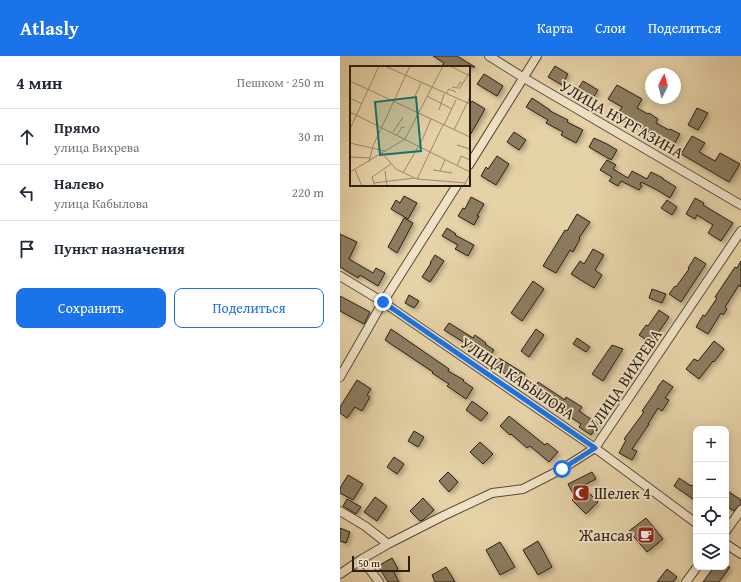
<!DOCTYPE html>
<html lang="ru">
<head>
<meta charset="utf-8">
<style>
  body { margin:0; font-family:"Gentium Book Plus",serif; background:#f6f6f7; color:#1f2937 }
  .controls { position:absolute; right:12px; bottom:12px; display:grid; overflow:hidden; border-radius:8px; box-shadow:0 2px 10px #0003 }
  .controls button { width:36px; height:36px; display:grid; place-items:center; padding:0; border:0; border-bottom:1px solid #e0e1e3; background:#fff; color:#1f2937; font:20px sans-serif }
  .compass { position:absolute; left:305px; top:12px; width:36px; height:36px; border-radius:50%; background:#fff; box-shadow:0 2px 10px #0003; rotate:6deg }
  .scale { position:absolute; left:12px; bottom:10px; width:58px; box-sizing:border-box; padding-left:4px; border:2px solid #291e16; border-top:0; font-size:11px; line-height:14px; white-space:nowrap; color:#291e16; -webkit-text-stroke:3px #efe2c6; paint-order:stroke }
  .stop { position:absolute; width:12px; height:12px; margin:-9px; border:3px solid #1a73e8; border-radius:50%; background:#fff }
  .stop.end { background:#1a73e8; border-color:#fff; box-shadow:0 1px 4px #0008 }
  .list { margin:0; padding:0; list-style:none }
  h2 { display:flex; justify-content:space-between; align-items:center; height:52px; margin:0; padding:0 16px; font-size:17px }
  h2 small { font-size:13px; font-weight:400; color:#747a83 }
  .list li { display:grid; grid-template-columns:26px 1fr auto; gap:12px; align-items:center; box-sizing:border-box; height:56px; padding:0 16px; border-top:1px solid #e0e1e3 }
  .list b { display:block; font-size:15px; white-space:nowrap }
  .list p { margin:0; font-size:13px; white-space:nowrap; color:#747a83 }
  .list em { font-size:13px; font-style:normal; color:#747a83 }
  .actions { display:flex; gap:8px; padding:12px 16px }
  .actions a { flex:1; padding:9px 0; border:1px solid #1a73e8; border-radius:8px; text-align:center; font-size:14px; color:#1a73e8 }
  .actions .main { background:#1a73e8; color:#fff }
  .icon { flex:none; width:22px; height:22px; fill:none; stroke:currentColor; stroke-width:2; stroke-linecap:round; stroke-linejoin:round }
  .map { position:relative; flex:none; width:401px; height:526px; overflow:hidden }
  header { display:flex; align-items:center; gap:24px; box-sizing:border-box; height:56px; padding:0 20px; background:#1a73e8; color:#fff }
  header strong { font-size:19px }
  nav { display:flex; gap:22px; margin-inline-start:auto; font-size:14px }
  main { display:flex }
  aside { flex:1; background:#fff }
  .map>svg:first-child { display:block }
  .building { fill:#8b7c61; stroke:#291e16; filter:url(#shadow) }
  .lines { fill:none; stroke-linecap:round; stroke-linejoin:round }
  .minor-casing { stroke:#584b3a; stroke-width:10 }
  .minor { stroke:#efe2c6; stroke-width:8 }
  .route { stroke:#1a73e8; stroke-width:5 }
  .labels { text-anchor:middle; dominant-baseline:central; stroke-width:3.5; stroke-linejoin:round; paint-order:stroke }
  .street-label { font-size:16px; fill:#291e16; stroke:#efe2c6 }
  .poi-label { font-size:16px; fill:#291e16; stroke:#efe2c6; text-anchor:start }
  .inset-road { fill:none; stroke:#9a8a6d; stroke-width:1 }
  .view { fill:#0f766e; fill-opacity:0.15; stroke:#0f766e; stroke-width:2 }
  .inset-edge { fill:none; stroke:#291e16; stroke-width:2 }
</style>
</head>
<body>
<header>
<strong>Atlasly</strong>
<nav><a>Карта</a><a>Слои</a><a>Поделиться</a></nav>
</header>
<main>
<aside>
<h2>4 мин<small>Пешком · 250 m</small></h2>
<ul class="list">
<li><svg class="icon" aria-label="ahead" viewBox="0 0 24 24"><path d="M12 20V5M6 11l6-6 6 6"/></svg><div><b>Прямо</b><p>улица Вихрева</p></div><em>30 m</em></li>
<li><svg class="icon" aria-label="left" viewBox="0 0 24 24"><path d="M17 20v-9H6M10 6l-5 5 5 5"/></svg><div><b>Налево</b><p>улица Кабылова</p></div><em>220 m</em></li>
<li><svg class="icon" aria-label="arrive" viewBox="0 0 24 24"><path d="M6 21V4h12l-3 4 3 4H6"/></svg><div><b>Пункт назначения</b></div></li>
</ul>
<div class="actions"><a class="main">Сохранить</a><a>Поделиться</a></div>
</aside>
<div class="map">
<svg width="401" height="526" viewBox="0 0 401 526">
  <defs>
    <filter id="shadow"><feDropShadow dx="2.5" dy="2.5" stdDeviation="2" flood-color="#0004"/></filter>
  </defs>
  <rect width="100%" height="100%" fill="#e6d2a7"/>
  <filter id="stains"><feTurbulence type="fractalNoise" baseFrequency=".005" numOctaves="4"/><feColorMatrix values="0 0 0 0 .2 0 0 0 0 .09 0 0 0 0 .02 0 0 0 .5 -.17"/></filter>
  <radialGradient id="worn" r=".72"><stop offset=".6" stop-color="#630" stop-opacity="0"/><stop offset="1" stop-color="#630" stop-opacity=".3"/></radialGradient>
  <path class="building" d="M 93,0 L 117,0 L 135,11 L 101,11 L 104,7 Z
    M 215,10 L 228,18 L 222,29 L 208,21 Z
    M 144,18 L 163,30 L 157,40 L 137,28 Z
    M 243,25 L 258,34 L 253,42 L 238,33 Z
    M 277,29 L 302,43 L 297,52 L 308,58 L 309,57 L 318,63 L 316,67 L 329,74 L 330,73 L 340,78 L 333,90 L 320,84 L 309,78 L 310,77 L 289,64 L 288,67 L 276,60 L 282,51 L 268,43 Z
    M 192,42 L 210,54 L 210,55 L 228,64 L 227,66 L 243,74 L 236,87 L 221,79 L 223,76 L 206,67 L 208,64 L 186,51 Z
    M 132,45 L 145,53 L 129,81 L 129,49 Z
    M 357,52 L 368,57 L 358,74 L 348,69 Z
    M 174,76 L 186,84 L 179,94 L 167,86 Z
    M 352,80 L 365,87 L 359,96 L 375,105 L 380,97 L 400,108 L 389,126 L 341,98 Z
    M 254,82 L 267,88 L 277,94 L 271,104 L 249,91 Z
    M 157,100 L 169,108 L 156,129 L 141,120 L 146,111 L 148,113 Z
    M 267,104 L 276,109 L 273,113 L 288,122 L 292,115 L 307,123 L 311,116 L 323,122 L 323,123 L 336,131 L 330,142 L 317,134 L 301,126 L 300,129 L 302,130 L 299,134 L 281,125 L 278,130 L 269,125 L 272,121 L 260,114 Z
    M 64,140 L 77,147 L 68,163 L 51,153 L 56,144 L 60,147 Z
    M 131,141 L 144,148 L 137,160 L 139,160 L 134,169 L 118,160 L 123,152 L 125,153 Z
    M 355,142 L 364,147 L 363,149 L 393,167 L 381,185 L 368,177 L 373,169 L 357,159 L 355,163 L 346,158 Z
    M 327,144 L 337,151 L 332,159 L 321,152 Z
    M 237,158 L 250,166 L 239,182 L 240,183 L 233,196 L 230,194 L 216,217 L 203,210 L 225,174 L 227,175 Z
    M 64,162 L 73,167 L 57,197 L 48,191 Z
    M 107,172 L 116,178 L 115,179 L 134,189 L 128,200 L 115,193 L 118,189 L 102,180 Z
    M 0,178 L 17,186 L 9,203 L 33,217 L 36,212 L 45,217 L 38,230 L 20,219 L 18,222 L 0,211 Z
    M 253,193 L 264,199 L 255,214 L 262,219 L 254,232 L 231,218 L 240,205 L 244,208 Z
    M 95,199 L 104,205 L 90,226 L 82,221 L 91,207 L 90,207 Z
    M 355,201 L 366,208 L 341,246 L 329,238 L 335,230 L 336,231 L 349,213 L 348,212 Z
    M 401,205 L 401,231 L 399,229 L 385,251 L 387,253 L 383,259 L 381,257 L 368,278 L 356,271 L 363,259 L 365,260 L 377,242 L 375,241 L 395,211 L 397,212 Z
    M 193,225 L 204,233 L 182,265 L 171,257 Z
    M 312,233 L 326,238 L 322,247 L 309,242 Z
    M 69,239 L 79,245 L 74,252 L 65,247 Z
    M 0,240 L 30,256 L 24,268 L 0,255 Z
    M 319,254 L 329,261 L 311,287 L 299,279 L 306,269 L 308,270 Z
    M 109,267 L 133,282 L 135,279 L 146,287 L 145,288 L 154,294 L 149,301 L 140,295 L 137,299 L 126,291 L 128,289 L 104,274 Z
    M 51,273 L 109,313 L 108,315 L 124,324 L 123,325 L 133,332 L 126,343 L 107,330 L 109,328 L 92,317 L 93,316 L 45,284 Z
    M 196,273 L 204,279 L 189,301 L 181,295 Z
    M 237,282 L 250,291 L 246,296 L 233,288 Z
    M 374,285 L 384,293 L 374,306 L 373,305 L 359,323 L 346,313 L 354,303 L 358,305 Z
    M 272,289 L 283,293 L 263,325 L 252,318 Z
    M 159,302 L 185,318 L 180,325 L 170,316 L 168,320 L 154,310 Z
    M 17,324 L 31,333 L 27,339 L 30,341 L 22,355 L 15,351 L 7,362 L 0,357 L 0,351 Z
    M 323,324 L 333,331 L 325,342 L 329,344 L 322,355 L 318,352 L 308,368 L 309,368 L 292,393 L 297,395 L 292,404 L 279,397 L 286,384 L 284,383 L 304,356 L 302,355 L 318,332 L 317,332 Z
    M 198,326 L 225,344 L 226,341 L 242,351 L 239,355 L 258,368 L 251,379 L 239,371 L 241,368 L 204,344 L 205,343 L 193,335 Z
    M 132,345 L 148,357 L 141,365 L 126,354 Z
    M 169,360 L 205,389 L 207,387 L 218,396 L 209,406 L 190,390 L 187,392 L 171,378 L 170,379 L 160,370 Z
    M 74,375 L 84,381 L 78,391 L 68,385 Z
    M 140,386 L 153,398 L 143,408 L 130,396 Z
    M 54,401 L 64,408 L 57,418 L 47,411 Z
    M 108,416 L 118,426 L 109,436 L 99,425 Z
    M 252,416 L 256,423 L 242,430 L 258,446 L 246,458 L 232,444 L 235,441 L 228,428 Z
    M 8,419 L 23,428 L 13,444 L 0,437 L 0,432 Z
    M 339,422 L 351,430 L 352,429 L 356,432 L 356,445 L 334,430 Z
    M 386,434 L 401,444 L 401,449 L 397,451 L 394,455 L 386,450 Z
    M 35,441 L 47,450 L 37,465 L 24,456 Z
    M 83,442 L 94,454 L 83,464 L 80,465 L 70,455 Z
    M 7,443 L 21,451 L 16,458 L 3,450 Z
    M 306,462 L 323,483 L 307,496 L 289,475 Z
    M 0,472 L 10,476 L 6,487 L 0,485 Z
    M 198,485 L 212,511 L 198,519 L 183,494 Z
    M 160,486 L 175,511 L 160,519 L 146,494 Z
    M 52,502 L 58,513 L 54,516 L 59,526 L 48,526 L 38,510 Z
    M 106,511 L 115,526 L 95,526 L 92,519 Z
    M 374,511 L 390,511 L 379,526 L 363,526 Z
    M 327,513 L 337,521 L 333,526 L 317,526 Z"/>
  <g class="lines">
    <g class="minor-casing">
      <path id="minor" d="M 149,0 L 184,22 L 401,149
        M 129,109 L 197,0
        M 0,220 L 43,246 L 255,392 L 356,467
        M 0,321 L 43,246 L 117,129
        M 0,455 L 25,470 L 48,488
        M 386,475 L 401,454
        M 386,488 L 401,498
        M 22,503 L 39,526
        M 0,518 L 22,503 L 48,488 L 103,460 L 152,437 L 183,433 L 222,413 L 255,392 L 401,175
        M 346,526 L 357,511"/>
    </g>
    <use href="#minor" class="minor"/>
  </g>
  <g class="lines">
    <path class="route" d="M 43,246 L 255,392 L 222,413"/>
  </g>
  <defs>
    <g id="mosque-square" transform="scale(0.9)"><rect x="-9" y="-9" width="18" height="18" rx="4" fill="#8f2418" stroke="#efe2c6"/><path d="M3.5-4.9A6 6 0 1 0 3.5 4.9A5 5 0 1 1 3.5-4.9Z" fill="#fff"/></g>
    <g id="cafe-square" transform="scale(0.9)"><rect x="-9" y="-9" width="18" height="18" rx="4" fill="#8f2418" stroke="#efe2c6"/><path d="M-5.5-4.5H6V0H3Q3 3.5 0 3.5H-2.5Q-5.5 3.5-5.5 0ZM3-3.2v2h1.7v-2ZM-6 4.5H4V6H-6Z" fill="#fff"/></g>
  </defs>
  <g fill-rule="evenodd">
    <use href="#mosque-square" x="241" y="437"/>
    <use href="#cafe-square" x="306" y="479"/>
  </g>
  <g class="labels">
    <g class="street-label">
      <text transform="translate(282 63) rotate(30)">УЛИЦА НУРГАЗИНА</text>
      <text transform="translate(178 322) rotate(34)">УЛИЦА КАБЫЛОВА</text>
      <text transform="translate(284 324) rotate(-56)">УЛИЦА ВИХРЕВА</text>
    </g>
    <g class="poi-label">
      <text x="254" y="437">Шелек 4</text>
      <text x="293" y="479" text-anchor="end">Жансая</text>
    </g>
  </g>
  <g transform="translate(10 10)">
    <rect width="120" height="120" fill="#e6d2a7"/>
    <path class="inset-road" d="M 35,0 L 120,38M 100,0 L 120,10M 0,15 L 120,71M 102,21 L 107,22 L 110,16 L 113,18M 109,23 L 120,6M 96,28 L 99,23 L 106,26M 65,30 L 71,17M 77,30 L 102,43M 0,32 L 12,38M 89,44 L 94,28M 0,46 L 120,106M 94,59 L 106,34M 0,63 L 29,0M 104,64 L 120,31M 43,66 L 53,51M 47,69 L 52,61 L 55,62M 0,77 L 35,85M 107,79 L 120,83M 69,81 L 81,53M 32,87 L 46,103 L 67,113 L 116,117M 1,91 L 20,92M 19,96 L 23,80 L 60,0M 107,100 L 111,90 L 120,94M 5,104 L 12,120M 83,104 L 90,105 L 95,94M 35,105 L 37,120M 90,105 L 102,107M 0,106 L 55,73 L 93,0M 53,107 L 68,81M 67,113 L 93,59M 24,117 L 64,112M 25,120 L 22,111 L 41,98M 114,120 L 120,108"/>
    <path class="view" d="M 66,31 L 71,85 L 30,89 L 25,36 Z"/>
    <rect width="120" height="120" class="inset-edge"/>
  </g>
  <rect width="100%" height="100%" filter="url(#stains)"/>
  <rect width="100%" height="100%" fill="url(#worn)"/>
</svg>
<div class="controls">
<button>+</button>
<button>−</button>
<button><svg class="icon" aria-label="locate" viewBox="0 0 24 24"><circle cx="12" cy="12" r="6"/><path d="M12 2v4M12 18v4M2 12h4M18 12h4"/></svg></button>
<button><svg class="icon" aria-label="layers" viewBox="0 0 24 24"><path d="M12 4l9 5-9 5-9-5zM3 14l9 5 9-5"/></svg></button>
</div>
<svg class="compass" viewBox="-18 -18 36 36"><path d="M0-13l5 13h-10z" fill="#e53935"/><path d="M0 13l5-13h-10z" fill="#747a83"/></svg>
<div class="scale">50 m</div>
<div class="stop" style="left:222px;top:413px"></div>
<div class="stop end" style="left:43px;top:246px"></div>
</div>
</main>
</body>
</html>
